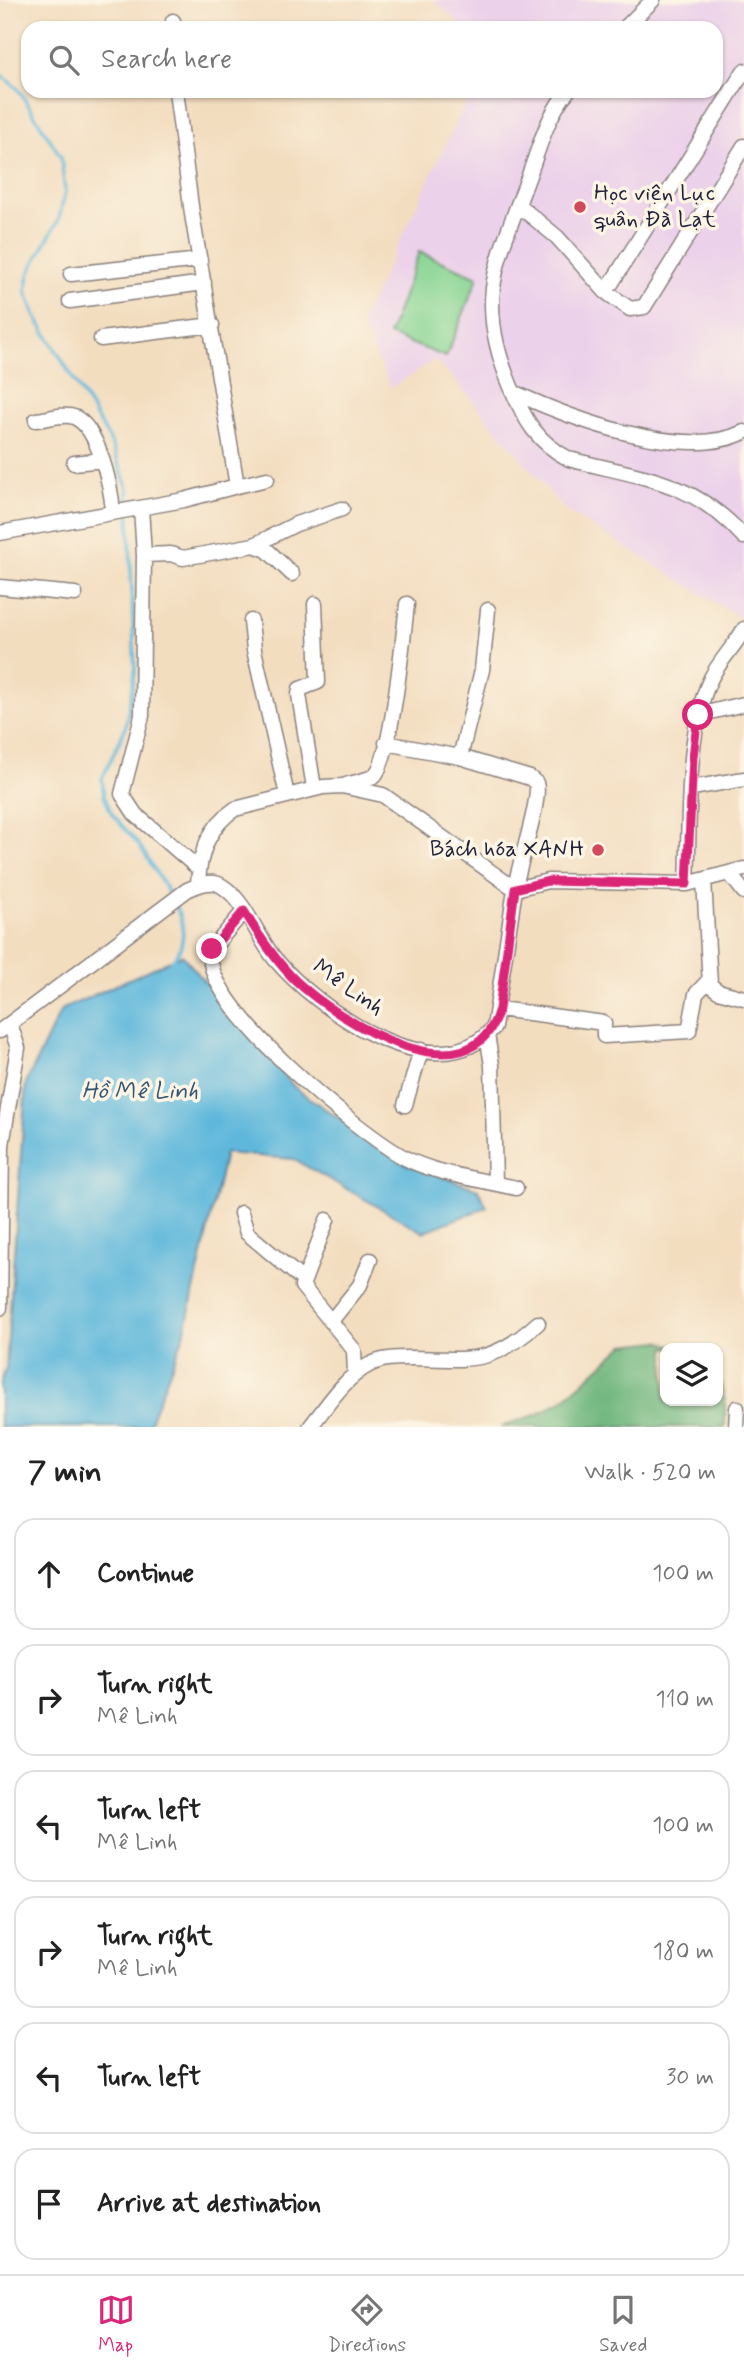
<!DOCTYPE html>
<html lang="en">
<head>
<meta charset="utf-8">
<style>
  body { margin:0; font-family:Mynerve,sans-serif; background:#f2f2f2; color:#222 }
  .controls { position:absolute; right:21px; bottom:21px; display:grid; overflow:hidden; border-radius:14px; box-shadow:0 2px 5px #0004 }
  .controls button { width:63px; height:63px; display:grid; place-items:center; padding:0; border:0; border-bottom:2px solid #e0e0e0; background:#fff; color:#222; font:35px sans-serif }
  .stop { position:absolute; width:21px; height:21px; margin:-16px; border:5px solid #db2777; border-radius:50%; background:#fff }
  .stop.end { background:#db2777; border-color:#fff; box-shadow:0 2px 7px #0008 }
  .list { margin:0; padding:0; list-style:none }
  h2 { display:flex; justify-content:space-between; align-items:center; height:91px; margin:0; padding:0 28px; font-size:30px }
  h2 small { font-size:23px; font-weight:400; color:#767676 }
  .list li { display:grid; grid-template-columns:46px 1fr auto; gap:21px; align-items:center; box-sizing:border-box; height:112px; margin:0 14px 14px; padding:0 14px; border:2px solid #e0e0e0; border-radius:21px }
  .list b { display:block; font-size:26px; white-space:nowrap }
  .list p { margin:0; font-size:23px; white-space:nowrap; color:#767676 }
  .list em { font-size:23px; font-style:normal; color:#767676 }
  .icon { flex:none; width:38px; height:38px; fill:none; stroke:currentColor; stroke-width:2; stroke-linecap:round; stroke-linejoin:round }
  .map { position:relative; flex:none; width:744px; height:1427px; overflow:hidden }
  .search { position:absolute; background:#fff; box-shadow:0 2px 5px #0004; left:21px; right:21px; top:21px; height:77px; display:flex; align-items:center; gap:18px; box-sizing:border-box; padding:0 24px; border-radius:21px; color:#767676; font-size:26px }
  .sheet { height:847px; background:#fff }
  nav { display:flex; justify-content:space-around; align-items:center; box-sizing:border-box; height:98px; border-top:2px solid #e0e0e0; background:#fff; font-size:19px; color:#767676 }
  nav a { display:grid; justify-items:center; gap:4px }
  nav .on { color:#db2777 }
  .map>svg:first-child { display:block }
  .built { fill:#ecd1ea }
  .green { fill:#88d593; stroke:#557c67; stroke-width:2 }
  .forest { fill:#6eb67d; stroke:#486c5c; stroke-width:2 }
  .water { fill:#5eb8dc; stroke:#406d8c; stroke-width:2 }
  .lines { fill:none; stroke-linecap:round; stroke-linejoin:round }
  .stream { stroke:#5eb8dc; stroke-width:3.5 }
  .minor-casing { stroke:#8a807d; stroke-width:17 }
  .minor { stroke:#fff; stroke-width:14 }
  .route { stroke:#db2777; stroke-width:9 }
  .poi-dot { fill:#d1495b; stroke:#fcf5e5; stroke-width:2.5 }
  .labels { text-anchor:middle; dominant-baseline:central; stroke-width:7; stroke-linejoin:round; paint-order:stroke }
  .poi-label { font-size:23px; fill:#22223b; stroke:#fcf5e5; text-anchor:start }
  .street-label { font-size:23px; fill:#22223b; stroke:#fcf5e5 }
  .water-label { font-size:24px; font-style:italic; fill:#375673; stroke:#fcf5e5 }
</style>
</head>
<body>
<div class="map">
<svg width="744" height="1427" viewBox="0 0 744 1427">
  <rect width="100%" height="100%" fill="#fcf5e5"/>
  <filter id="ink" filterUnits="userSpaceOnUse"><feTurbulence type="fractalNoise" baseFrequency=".0143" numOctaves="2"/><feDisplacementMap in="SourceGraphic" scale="14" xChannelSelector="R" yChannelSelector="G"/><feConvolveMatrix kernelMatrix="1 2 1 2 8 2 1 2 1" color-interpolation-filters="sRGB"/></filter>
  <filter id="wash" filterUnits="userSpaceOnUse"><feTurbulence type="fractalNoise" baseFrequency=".00686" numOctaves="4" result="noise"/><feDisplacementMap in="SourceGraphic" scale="28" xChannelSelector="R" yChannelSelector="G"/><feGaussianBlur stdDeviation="1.57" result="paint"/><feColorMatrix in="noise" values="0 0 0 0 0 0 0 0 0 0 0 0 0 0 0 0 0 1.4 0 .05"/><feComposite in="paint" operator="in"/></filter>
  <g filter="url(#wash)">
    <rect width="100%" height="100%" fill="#f3ddbf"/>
    <path class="built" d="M 433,0 L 744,0 L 744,620 L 564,509 L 452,377 L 434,360 L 391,388 L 361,323 L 471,91 L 716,91 L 716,28 L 465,28 Z"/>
    <path class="green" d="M 419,252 L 478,277 L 446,357 L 389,335 Z"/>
    <path class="forest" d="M 659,1341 L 680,1348 L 665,1348 L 665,1401 L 718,1401 L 718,1374 L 725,1400 L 725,1427 L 501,1427 L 538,1414 L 563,1400 L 624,1345 Z"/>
    <path class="water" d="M 182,955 L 295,1088 L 403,1163 L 478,1189 L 487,1207 L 423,1232 L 293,1159 L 225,1153 L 184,1335 L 148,1427 L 0,1427 L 0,1385 L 6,1368 L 26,1083 L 61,1010 Z"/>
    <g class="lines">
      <path class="stream" d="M 0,74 L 18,89 L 61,157 L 65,192 L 59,219 L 30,271 L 26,291 L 36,317 L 110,440 L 128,489 L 128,507
        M 129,515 L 135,673 L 125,729 L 102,779 L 104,796 L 112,814 L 140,846 L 171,897
        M 172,961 C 188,943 184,923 174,903"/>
    </g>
  </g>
  <g filter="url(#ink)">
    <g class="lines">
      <g class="minor-casing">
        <path id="minor" d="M 173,21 L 174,28
          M 625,28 L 653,0
          M 744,71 L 606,292 L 630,309 L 644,307 L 744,146
          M 568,91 C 547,115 539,149 528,178 C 497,262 474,299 511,387 C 525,421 537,442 569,459 C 641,478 692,479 744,537
          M 518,205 L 557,237 L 606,292
          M 71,274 L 200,260
          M 70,301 L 204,283
          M 101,339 L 212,325
          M 513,392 C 570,418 683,462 744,432
          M 36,420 C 47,419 65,413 74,417 C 99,427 111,488 113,511
          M 74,463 L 102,460
          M 237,486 L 267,479
          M 141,508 L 144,555 L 171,554 L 183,558 L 254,545 L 267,550 L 292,574
          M 0,533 L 184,500 L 237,486 L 192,214 L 176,91
          M 254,545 L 296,524 L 342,509
          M 144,555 L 142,716 L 122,794 L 135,814 L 199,869
          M 0,587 L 75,594
          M 251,621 L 254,650 L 287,795
          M 698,715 L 744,704
          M 460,757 L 482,670 L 488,610
          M 343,786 C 352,782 367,781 374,776 C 391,762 404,631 407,604
          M 314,788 L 299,695 L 300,689 L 318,682 L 315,604
          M 692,788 L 744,779
          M 729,873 L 744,892
          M 704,880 L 710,985 L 718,991 L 744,998
          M 198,884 C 199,855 209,826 235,809 L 323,787 L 342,786 L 383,795 L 515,889 C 518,865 542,799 536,783 L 530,778 L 460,757 L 386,743
          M 687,884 C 690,823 685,731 711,678 C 720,660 735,646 744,629
          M 244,911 L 212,949 C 193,999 365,1138 407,1159 C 436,1174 483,1180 516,1188
          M 499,1009 L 604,1023 L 604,1036 L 689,1031 L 696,994 L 709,980
          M 0,1031 L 187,890 C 198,885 212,879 222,886 C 246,901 257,937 275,959 C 317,1009 437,1095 494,1027 L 515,889 L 548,881 L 687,884 L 744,869
          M 487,1035 L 492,1065 L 495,1183
          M 405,1105 L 421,1050
          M 241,1213 L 247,1233 L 303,1280
          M 327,1220 L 302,1286 L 354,1350 L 355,1374
          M 0,1308 L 2,1145 L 18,1048 L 10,1024
          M 332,1320 L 360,1285 L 370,1260
          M 310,1427 C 327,1406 344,1378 369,1365 C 382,1358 396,1358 410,1358 C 471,1359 491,1366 538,1323
          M 736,1427 L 737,1408"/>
      </g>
      <use href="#minor" class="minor"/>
    </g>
  </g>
  <g class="lines" filter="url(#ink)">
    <path class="route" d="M 212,949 L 244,911 C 259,936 274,959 295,980 C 337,1020 472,1105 499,1009 L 515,889 L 548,881 L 687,884 L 693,757 L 698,715"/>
  </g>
  <g class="poi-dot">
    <circle cx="580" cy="207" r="7"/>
    <circle cx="598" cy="850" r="7"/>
  </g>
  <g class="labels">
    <g class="poi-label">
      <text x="594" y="194">Học viện Lục<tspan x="594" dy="26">quân Đà Lạt</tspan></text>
      <text x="584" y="850" text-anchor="end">Bách hóa XANH</text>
    </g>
    <g class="street-label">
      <text transform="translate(348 988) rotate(35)">Mê Linh</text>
    </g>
    <g class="water-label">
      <text x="140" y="1091">Hồ Mê Linh</text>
    </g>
  </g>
</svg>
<div class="controls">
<button><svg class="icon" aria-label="layers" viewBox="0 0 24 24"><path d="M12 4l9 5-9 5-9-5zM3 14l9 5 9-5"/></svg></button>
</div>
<div class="stop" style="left:698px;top:715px"></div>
<div class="stop end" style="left:212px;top:949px"></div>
<div class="search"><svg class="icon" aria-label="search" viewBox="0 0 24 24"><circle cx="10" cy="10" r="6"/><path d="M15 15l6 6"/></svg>Search here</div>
</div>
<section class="sheet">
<h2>7 min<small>Walk · 520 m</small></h2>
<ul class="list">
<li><svg class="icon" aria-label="ahead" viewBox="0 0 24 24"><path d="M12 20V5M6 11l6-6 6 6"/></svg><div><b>Continue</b></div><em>100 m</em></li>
<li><svg class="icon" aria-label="right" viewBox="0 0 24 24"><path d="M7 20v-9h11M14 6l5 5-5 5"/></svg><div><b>Turn right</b><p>Mê Linh</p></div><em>110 m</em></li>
<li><svg class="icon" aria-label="left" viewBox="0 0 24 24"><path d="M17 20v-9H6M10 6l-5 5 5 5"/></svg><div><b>Turn left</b><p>Mê Linh</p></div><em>100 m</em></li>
<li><svg class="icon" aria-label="right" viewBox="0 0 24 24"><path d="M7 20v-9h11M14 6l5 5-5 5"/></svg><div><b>Turn right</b><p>Mê Linh</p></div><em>180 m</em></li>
<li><svg class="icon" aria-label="left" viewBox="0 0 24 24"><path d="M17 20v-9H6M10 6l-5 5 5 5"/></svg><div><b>Turn left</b></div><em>30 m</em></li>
<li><svg class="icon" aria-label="arrive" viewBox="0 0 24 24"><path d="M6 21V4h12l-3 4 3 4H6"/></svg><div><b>Arrive at destination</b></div></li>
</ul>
</section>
<nav>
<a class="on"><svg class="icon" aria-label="map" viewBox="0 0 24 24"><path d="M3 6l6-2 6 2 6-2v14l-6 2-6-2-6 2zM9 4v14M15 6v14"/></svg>Map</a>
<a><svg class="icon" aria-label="directions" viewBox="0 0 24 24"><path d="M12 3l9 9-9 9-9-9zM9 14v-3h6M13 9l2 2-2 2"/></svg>Directions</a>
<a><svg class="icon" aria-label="saved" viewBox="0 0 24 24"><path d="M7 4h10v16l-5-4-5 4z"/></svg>Saved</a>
</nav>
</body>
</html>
